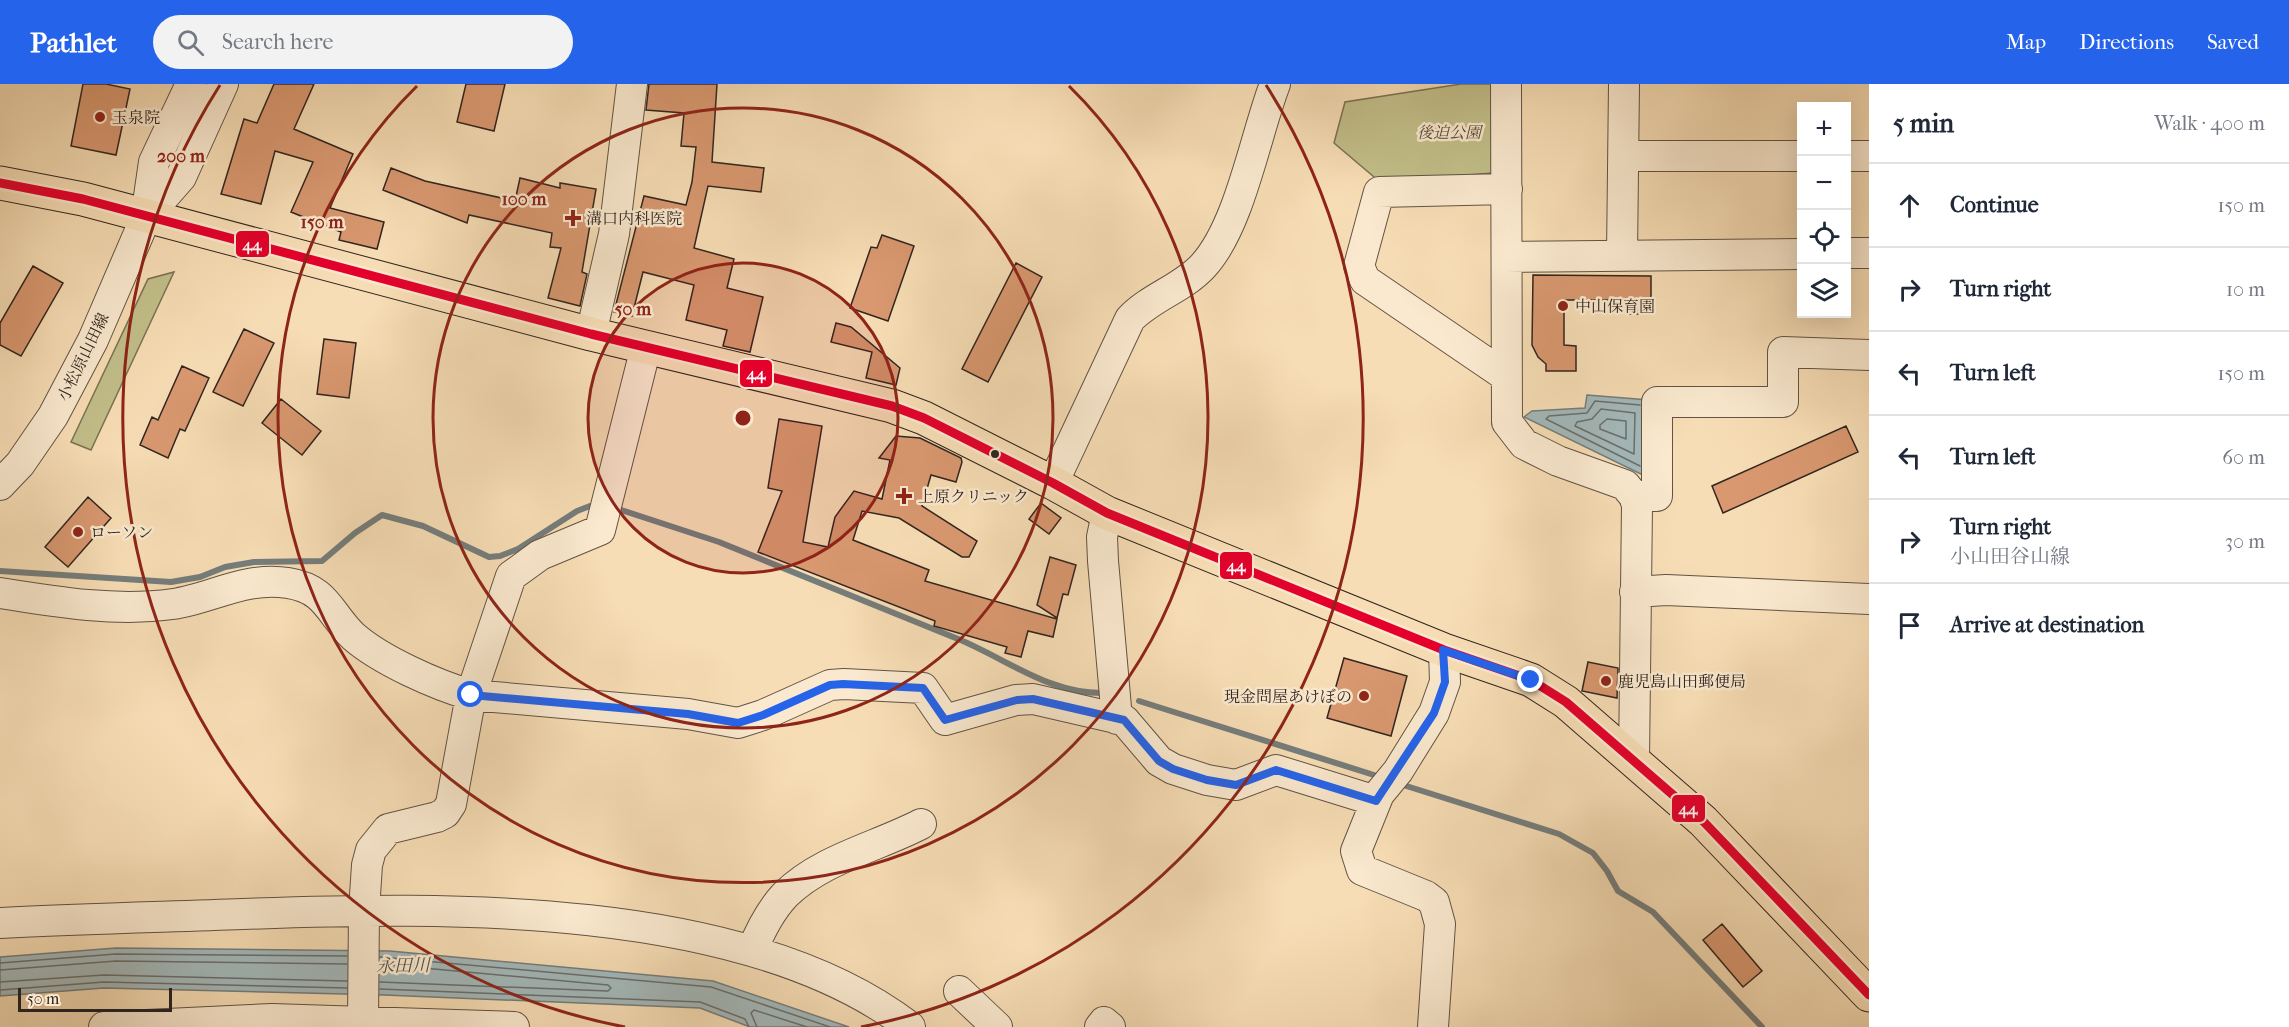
<!DOCTYPE html>
<html lang="en">
<head>
<meta charset="utf-8">
<style>
  body { margin:0; font-family:"IM FELL French Canon","Noto Serif JP",serif; background:#f2f2f3; color:#1f2937 }
  .controls { position:absolute; right:18px; top:18px; display:grid; overflow:hidden; border-radius:0px; box-shadow:0 6px 24px #0002 }
  .controls button { width:54px; height:54px; display:grid; place-items:center; padding:0; border:0; border-bottom:2px solid #e0e1e3; background:#fff; color:#1f2937; font:30px sans-serif }
  .scale { position:absolute; left:18px; bottom:15px; width:154px; box-sizing:border-box; padding-left:6px; border:3px solid #312520; border-top:0; font-size:16px; line-height:21px; white-space:nowrap; color:#312520; -webkit-text-stroke:4px #fae9cf; paint-order:stroke }
  .stop { position:absolute; width:18px; height:18px; margin:-14px; border:4px solid #2563eb; border-radius:50%; background:#fff }
  .stop.end { background:#2563eb; border-color:#fff; box-shadow:0 2px 6px #0008 }
  .list { margin:0; padding:0; list-style:none }
  h2 { display:flex; justify-content:space-between; align-items:center; height:78px; margin:0; padding:0 24px; font-size:26px }
  h2 small { font-size:20px; font-weight:400; color:#747a83 }
  .list li { display:grid; grid-template-columns:39px 1fr auto; gap:18px; align-items:center; box-sizing:border-box; height:84px; padding:0 24px; border-top:2px solid #e0e1e3 }
  .list b { display:block; font-size:22px; white-space:nowrap }
  .list p { margin:0; font-size:20px; white-space:nowrap; color:#747a83 }
  .list em { font-size:20px; font-style:normal; color:#747a83 }
  .icon { flex:none; width:33px; height:33px; fill:none; stroke:currentColor; stroke-width:2; stroke-linecap:round; stroke-linejoin:round }
  .map { position:relative; flex:none; width:1869px; height:943px; overflow:hidden }
  header { display:flex; align-items:center; gap:36px; box-sizing:border-box; height:84px; padding:0 30px; background:#2563eb; color:#fff }
  header strong { font-size:28px }
  nav { display:flex; gap:33px; margin-inline-start:auto; font-size:21px }
  .search { width:420px; height:54px; background:#f2f2f3; display:flex; align-items:center; gap:15px; box-sizing:border-box; padding:0 21px; border-radius:33px; color:#747a83; font-size:22px }
  main { display:flex }
  aside { flex:1; background:#fff }
  .map>svg:first-child { display:block }
  .green { fill:#c2bf8a; stroke:#7a7255; stroke-width:1.5 }
  .water { fill:#a3b8ba; stroke:#757d7c; stroke-width:1.5 }
  .lines { fill:none; stroke-linecap:round; stroke-linejoin:round }
  .shore { stroke:#6a6e6d; stroke-width:1.5 }
  .stream { stroke:#757d7c; stroke-width:6 }
  .building { fill:#d99870; stroke:#312520; stroke-width:1.5 }
  .minor-casing { stroke:#625345; stroke-width:32 }
  .major-casing { stroke:#312520; stroke-width:35 }
  .minor { stroke:#fae9cf; stroke-width:30 }
  .major { stroke:#f7ddb5; stroke-width:33 }
  .bus-1-casing { stroke:#fae9cf; stroke-width:14 }
  .bus-1 { stroke:#e4002b; stroke-width:9 }
  .route { stroke:#2563eb; stroke-width:8 }
  .ring { fill:none; stroke:#8f2418; stroke-width:3 }
  .poi-dot { fill:#8f2418; stroke:#fae9cf; stroke-width:2 }
  .bus-dot { fill:#312520; stroke:#fae9cf; stroke-width:2 }
  .labels { text-anchor:middle; dominant-baseline:central; stroke-width:5; stroke-linejoin:round; paint-order:stroke }
  .poi-label { font-size:16px; fill:#312520; stroke:#fae9cf; text-anchor:start }
  .park-label { font-size:16px; font-style:italic; fill:#554c3a; stroke:#fae9cf }
  .street-label { font-size:16px; fill:#312520; stroke:#fae9cf }
  .water-label { font-size:18px; font-style:italic; fill:#53514e; stroke:#fae9cf }
  .centre { fill:#8f2418; stroke:#fae9cf; stroke-width:3 }
  .ring-label { font-size:18px; text-anchor:middle; font-weight:bold; fill:#8f2418; stroke:#fae9cf; stroke-width:5; stroke-linejoin:round; paint-order:stroke }
  .line-badge { stroke:#fae9cf; stroke-width:2 }
  .badge-label { font-size:16px; text-anchor:middle; font-weight:bold; fill:#fff }
</style>
</head>
<body>
<header>
<strong>Pathlet</strong>
<div class="search"><svg class="icon" aria-label="search" viewBox="0 0 24 24"><circle cx="10" cy="10" r="6"/><path d="M15 15l6 6"/></svg>Search here</div>
<nav><a>Map</a><a>Directions</a><a>Saved</a></nav>
</header>
<main>
<div class="map">
<svg width="1869" height="943" viewBox="0 0 1869 943">
  <rect width="100%" height="100%" fill="#f7ddb5"/>
  <filter id="stains"><feTurbulence type="fractalNoise" baseFrequency=".00333" numOctaves="4"/><feColorMatrix values="0 0 0 0 .2 0 0 0 0 .09 0 0 0 0 .02 0 0 0 .5 -.17"/></filter>
  <radialGradient id="worn" r=".72"><stop offset=".6" stop-color="#630" stop-opacity="0"/><stop offset="1" stop-color="#630" stop-opacity=".3"/></radialGradient>
  <path class="green" d="M 1461,0 L 1495,0 L 1493,89 L 1380,98 L 1334,59 L 1345,18 Z
    M 174,188 L 91,366 L 71,358 L 148,195 Z"/>
  <path class="water" d="M 1587,311 L 1649,316 L 1649,394 L 1524,333 L 1532,327 L 1585,324 Z
    M 116,864 L 390,867 L 713,897 L 849,943 L 750,943 L 700,924 L 384,911 L 104,904 L 0,912 L 0,873 Z"/>
  <g class="lines">
    <path class="shore" d="M 1640,321 L 1595,317 L 1587,329 L 1549,332 L 1546,335 L 1640,382
      M 1601,325 L 1635,329 L 1634,370 L 1575,342 L 1577,338 L 1592,335 Z
      M 1607,335 L 1626,337 L 1626,355 L 1600,345 L 1600,341 Z
      M 380,873 L 711,903 L 830,943
      M 0,879 L 116,870 L 347,872
      M 0,886 L 116,877 L 347,880
      M 0,898 L 104,891 L 347,897
      M 380,898 L 608,907 L 611,904 L 608,901 L 380,880
      M 380,905 L 700,918 L 745,935 L 749,943
      M 0,906 L 104,898 L 347,904
      M 757,943 L 751,929 L 754,926 L 807,943"/>
    <path class="stream" d="M 618,425 L 719,458 L 958,555 C 1007,575 1050,611 1106,609
      M 0,487 L 171,498 L 200,493 L 225,483 L 254,478 L 322,477 L 355,449 L 382,431 L 423,442 L 489,473 L 500,472 L 518,465 L 577,427 L 590,422
      M 1139,617 L 1374,691
      M 1400,700 L 1559,750 L 1593,769 L 1607,787 L 1618,807 L 1653,828 L 1762,943"/>
  </g>
  <path class="building" d="M 83,0 L 106,0 L 130,5 L 116,71 L 71,62 Z
    M 274,0 L 314,0 L 294,45 L 353,70 L 330,124 L 384,138 L 377,165 L 339,156 L 341,148 L 291,128 L 313,78 L 275,67 L 261,120 L 221,110 L 244,35 L 257,39 Z
    M 466,0 L 505,0 L 494,47 L 457,38 Z
    M 649,0 L 717,0 L 712,78 L 764,84 L 761,108 L 708,102 L 694,164 L 734,175 L 727,204 L 763,213 L 750,268 L 723,262 L 727,246 L 686,236 L 694,201 L 643,188 L 632,232 L 614,228 L 644,112 L 686,121 L 692,98 L 696,63 L 681,62 L 684,29 L 646,26 Z
    M 391,84 L 425,97 L 515,117 L 520,94 L 560,104 L 560,99 L 596,105 L 582,188 L 587,190 L 580,222 L 548,214 L 561,164 L 550,163 L 552,149 L 469,131 L 467,139 L 383,106 Z
    M 882,151 L 914,162 L 888,237 L 850,224 L 871,163 L 877,164 Z
    M 1016,179 L 1042,193 L 988,298 L 962,285 Z
    M 33,182 L 63,199 L 21,272 L 0,261 L 0,239 Z
    M 1533,191 L 1651,192 L 1651,230 L 1628,230 L 1628,216 L 1564,216 L 1564,261 L 1576,262 L 1576,287 L 1546,287 L 1546,280 L 1538,273 L 1532,261 Z
    M 836,239 L 851,243 L 900,284 L 896,301 L 866,294 L 872,268 L 831,258 Z
    M 244,245 L 274,259 L 243,322 L 213,308 Z
    M 324,255 L 356,259 L 349,314 L 317,310 Z
    M 182,282 L 209,294 L 185,347 L 180,345 L 168,374 L 140,361 L 152,333 L 158,336 Z
    M 281,315 L 321,347 L 302,371 L 262,339 Z
    M 779,335 L 822,342 L 803,458 L 828,463 L 835,433 L 854,407 L 882,415 L 890,376 L 879,374 L 896,352 L 920,354 L 961,374 L 962,378 L 956,398 L 931,391 L 922,422 L 977,457 L 969,473 L 962,473 L 899,434 L 862,427 L 853,456 L 929,486 L 925,497 L 1057,535 L 1053,553 L 1028,547 L 1021,573 L 1005,569 L 1007,563 L 934,542 L 935,537 L 758,468 L 782,407 L 768,404 Z
    M 1846,342 L 1858,368 L 1723,429 L 1712,402 Z
    M 88,413 L 111,434 L 68,483 L 45,463 Z
    M 1041,419 L 1061,434 L 1049,450 L 1029,435 Z
    M 1050,473 L 1076,481 L 1068,511 L 1063,510 L 1057,534 L 1037,521 Z
    M 1344,574 L 1407,592 L 1391,652 L 1327,634 Z
    M 1588,578 L 1618,584 L 1617,614 L 1582,607 Z
    M 1722,840 L 1762,887 L 1743,903 L 1703,856 Z"/>
  <g class="lines">
    <g class="minor-casing">
      <path id="minor" d="M 1506,0 L 1507,338 L 1524,360 L 1558,377 L 1625,401 L 1634,412 L 1637,421 L 1634,676
        M 1624,72 L 1802,72
        M 1846,72 L 1869,72
        M 146,133 L 181,93 L 223,0
        M 1846,169 L 1869,169
        M 1622,172 L 1624,0
        M 1507,173 L 1802,170
        M 591,250 L 614,150 L 632,0
        M 1506,292 L 1365,196 L 1359,182 L 1379,108 L 1507,105
        M 1053,399 L 1130,235 C 1151,213 1183,204 1203,182 C 1240,142 1255,52 1275,0
        M 0,401 L 20,380 L 53,332 L 93,256 L 146,133 L 154,78 L 191,0
        M 1634,412 L 1657,412 L 1657,318 L 1783,318 L 1783,268 L 1869,271
        M 1107,429 L 1102,453 L 1103,477 L 1117,635
        M 1635,508 L 1666,506 L 1869,515
        M 0,509 C 56,518 116,528 173,520 C 212,514 247,492 288,499 C 327,505 329,529 353,552 C 380,576 436,601 471,611 L 688,630 L 738,639 L 763,631 L 830,601 L 844,600 L 923,604 L 945,636 L 1016,616 L 1033,615 L 1124,636 L 1159,677 L 1173,685 L 1207,696 L 1236,701 L 1276,686 L 1376,717
        M 0,839 C 81,835 162,833 243,830 C 443,823 745,816 910,943
        M 752,867 C 760,847 770,827 785,811 C 821,775 877,763 921,740
        M 959,907 L 997,943
        M 363,937 L 364,826 L 367,781 L 371,766 L 388,745 L 437,733 L 445,729 L 451,720 L 471,611 L 511,492 L 540,471 L 600,446 L 646,263
        M 104,943 L 272,935 L 514,943
        M 1100,943 L 1104,938 L 1110,943
        M 1433,943 L 1440,840 L 1434,818 L 1426,812 L 1362,786 L 1356,767 L 1379,710 L 1398,687 L 1434,629 L 1445,598 L 1444,566"/>
    </g>
    <g class="major-casing">
      <path id="major" d="M 0,99 L 83,115 L 591,250 L 892,322 L 924,334 L 1053,399 L 1107,429 L 1444,566 L 1531,596 L 1566,618 L 1703,737 L 1869,911"/>
    </g>
    <use href="#minor" class="minor"/>
    <use href="#major" class="major"/>
    <g class="bus-1-casing">
      <path id="bus-1" d="M 0,99 L 83,115 L 591,250 L 892,322 L 924,334 L 1053,399 L 1107,429 L 1444,566 L 1531,596 L 1566,618 L 1703,737 L 1869,911"/>
    </g>
    <use href="#bus-1" class="bus-1"/>
  </g>
  <g class="lines">
    <path class="route" d="M 471,611 L 688,630 L 738,639 L 763,631 L 830,601 L 843,600 L 923,604 L 945,636 L 1017,616 L 1033,615 L 1124,636 L 1159,677 L 1173,685 L 1207,696 L 1236,701 L 1276,686 L 1376,717 L 1434,629 L 1445,598 L 1443,566 L 1531,596"/>
  </g>
  <circle cx="743" cy="334" r="155" fill="#8f2418" fill-opacity=".12"/>
  <g class="ring">
    <circle cx="743" cy="334" r="155"/>
    <circle cx="743" cy="334" r="310"/>
    <path d="M1069 2A465 465 0 1 1 417 2"/>
    <path d="M625 943A620 620 0 0 1 220 1M1266 1A620 620 0 0 1 861 943"/>
  </g>
  <g class="poi-dot">
    <circle cx="100" cy="33" r="6"/>
    <path d="M570 125h6v6h6v6h-6v6h-6v-6h-6v-6h6z"/>
    <circle cx="1563" cy="222" r="6"/>
    <path d="M901 403h6v6h6v6h-6v6h-6v-6h-6v-6h6z"/>
    <circle cx="78" cy="448" r="6"/>
    <circle cx="1606" cy="597" r="6"/>
    <circle cx="1364" cy="612" r="6"/>
  </g>
  <circle class="bus-dot" cx="995" cy="370" r="5"/>
  <g class="labels">
    <g class="poi-label">
      <text x="112" y="33">玉泉院</text>
      <text x="586" y="134">溝口内科医院</text>
      <text x="1575" y="222">中山保育園</text>
      <text x="918" y="412">上原クリニック</text>
      <text x="90" y="448">ローソン</text>
      <text x="1618" y="597">鹿児島山田郵便局</text>
      <text x="1352" y="612" text-anchor="end">現金問屋あけぼの</text>
    </g>
    <g class="park-label">
      <text x="1449" y="48">後迫公園</text>
    </g>
    <g class="street-label">
      <text transform="translate(83 273) rotate(-64)">小松原山田線</text>
    </g>
    <g class="water-label">
      <text transform="translate(403 882) rotate(-1)">永田川</text>
    </g>
  </g>
  <circle cx="743" cy="334" r="9" class="centre"/>
  <g class="ring-label">
    <text x="181" y="78">200 m</text>
    <text x="524" y="121">100 m</text>
    <text x="322" y="144">150 m</text>
    <text x="633" y="231">50 m</text>
  </g>
  <g class="line-badge">
    <rect x="235" y="146" width="35" height="28" rx="6" fill="#e4002b"/>
    <rect x="739" y="275" width="34" height="29" rx="6" fill="#e4002b"/>
    <rect x="1219" y="467" width="34" height="29" rx="6" fill="#e4002b"/>
    <rect x="1671" y="710" width="35" height="29" rx="6" fill="#e4002b"/>
  </g>
  <g class="badge-label">
    <text x="252" y="166">44</text>
    <text x="756" y="295">44</text>
    <text x="1236" y="487">44</text>
    <text x="1688" y="730">44</text>
  </g>
  <rect width="100%" height="100%" filter="url(#stains)"/>
  <rect width="100%" height="100%" fill="url(#worn)"/>
</svg>
<div class="controls">
<button>+</button>
<button>−</button>
<button><svg class="icon" aria-label="locate" viewBox="0 0 24 24"><circle cx="12" cy="12" r="6"/><path d="M12 2v4M12 18v4M2 12h4M18 12h4"/></svg></button>
<button><svg class="icon" aria-label="layers" viewBox="0 0 24 24"><path d="M12 4l9 5-9 5-9-5zM3 14l9 5 9-5"/></svg></button>
</div>
<div class="scale">50 m</div>
<div class="stop" style="left:471px;top:611px"></div>
<div class="stop end" style="left:1531px;top:596px"></div>
</div>
<aside>
<h2>5 min<small>Walk · 400 m</small></h2>
<ul class="list">
<li><svg class="icon" aria-label="ahead" viewBox="0 0 24 24"><path d="M12 20V5M6 11l6-6 6 6"/></svg><div><b>Continue</b></div><em>150 m</em></li>
<li><svg class="icon" aria-label="right" viewBox="0 0 24 24"><path d="M7 20v-9h11M14 6l5 5-5 5"/></svg><div><b>Turn right</b></div><em>10 m</em></li>
<li><svg class="icon" aria-label="left" viewBox="0 0 24 24"><path d="M17 20v-9H6M10 6l-5 5 5 5"/></svg><div><b>Turn left</b></div><em>150 m</em></li>
<li><svg class="icon" aria-label="left" viewBox="0 0 24 24"><path d="M17 20v-9H6M10 6l-5 5 5 5"/></svg><div><b>Turn left</b></div><em>60 m</em></li>
<li><svg class="icon" aria-label="right" viewBox="0 0 24 24"><path d="M7 20v-9h11M14 6l5 5-5 5"/></svg><div><b>Turn right</b><p>小山田谷山線</p></div><em>30 m</em></li>
<li><svg class="icon" aria-label="arrive" viewBox="0 0 24 24"><path d="M6 21V4h12l-3 4 3 4H6"/></svg><div><b>Arrive at destination</b></div></li>
</ul>
</aside>
</main>
</body>
</html>
